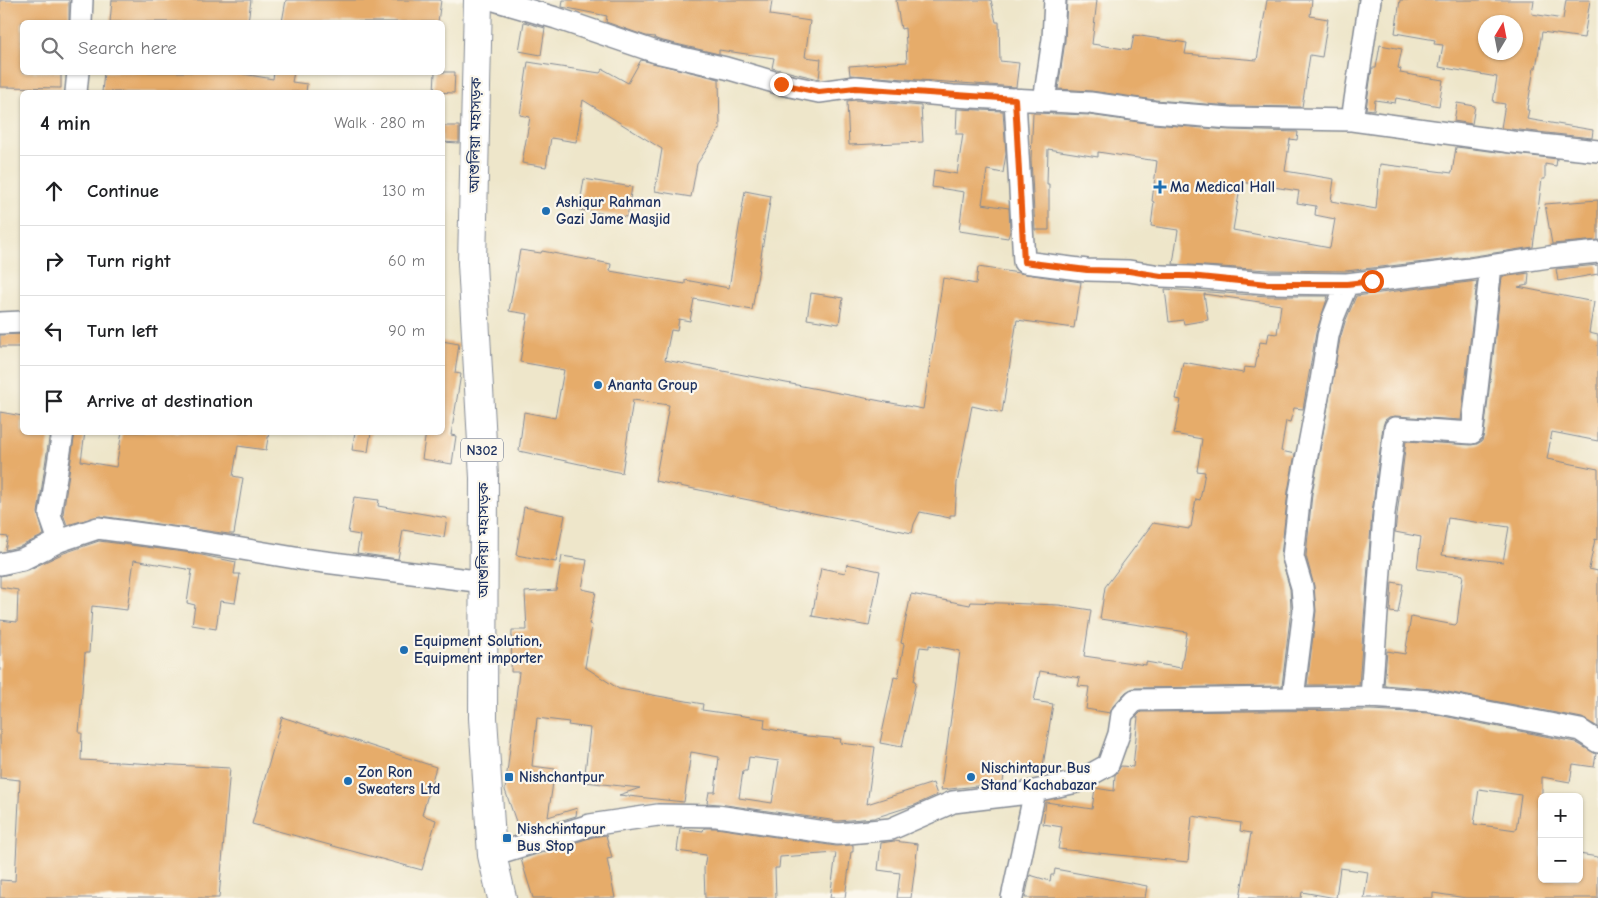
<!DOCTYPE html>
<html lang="en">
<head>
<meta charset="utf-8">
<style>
  body { margin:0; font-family:"Comic Neue","Noto Sans Bengali",sans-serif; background:#f2f2f2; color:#202124 }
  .controls { position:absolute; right:15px; bottom:15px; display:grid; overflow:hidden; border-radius:8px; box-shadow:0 1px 4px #0004 }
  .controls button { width:45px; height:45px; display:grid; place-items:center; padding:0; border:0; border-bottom:1px solid #e0e0e0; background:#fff; color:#202124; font:25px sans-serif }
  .compass { position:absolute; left:1478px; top:15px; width:45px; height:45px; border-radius:50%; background:#fff; box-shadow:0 1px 4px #0004; rotate:10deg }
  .stop { position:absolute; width:15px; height:15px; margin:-11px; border:4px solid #ea580c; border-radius:50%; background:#fff }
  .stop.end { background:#ea580c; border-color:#fff; box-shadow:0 1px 5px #0008 }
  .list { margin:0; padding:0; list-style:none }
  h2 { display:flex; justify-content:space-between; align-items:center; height:65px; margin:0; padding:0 20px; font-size:21px }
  h2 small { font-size:16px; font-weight:400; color:#757577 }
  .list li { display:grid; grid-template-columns:32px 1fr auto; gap:15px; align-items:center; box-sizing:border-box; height:70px; padding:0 20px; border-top:1px solid #e0e0e0 }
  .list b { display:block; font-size:19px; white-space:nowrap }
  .list em { font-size:16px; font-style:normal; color:#757577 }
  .icon { flex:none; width:28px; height:28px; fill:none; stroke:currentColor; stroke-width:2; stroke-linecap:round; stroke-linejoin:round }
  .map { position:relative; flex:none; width:1598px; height:898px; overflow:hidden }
  .search { position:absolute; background:#fff; box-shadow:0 1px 4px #0004; left:20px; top:20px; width:425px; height:55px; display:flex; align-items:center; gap:12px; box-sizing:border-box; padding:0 18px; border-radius:8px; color:#757577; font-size:19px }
  .panel { position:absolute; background:#fff; box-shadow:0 1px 4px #0004; left:20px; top:90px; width:425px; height:345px; border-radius:8px }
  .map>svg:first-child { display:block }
  .building { fill:#e6ac6b; fill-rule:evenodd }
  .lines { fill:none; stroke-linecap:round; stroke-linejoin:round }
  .street-casing { stroke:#848a94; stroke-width:24 }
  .highway-casing { stroke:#848a94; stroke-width:30 }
  .street { stroke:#fff; stroke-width:21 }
  .highway { stroke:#fff; stroke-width:28 }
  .route { stroke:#ea580c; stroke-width:6 }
  .poi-dot { fill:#1f6fb2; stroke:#fbf7ec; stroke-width:2 }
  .labels { text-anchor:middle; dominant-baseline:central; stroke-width:4.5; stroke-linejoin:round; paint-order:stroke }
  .shield { fill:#fbf7ec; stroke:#5e6b89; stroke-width:1 }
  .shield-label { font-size:14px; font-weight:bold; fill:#1b2f5e }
  .street-label { font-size:15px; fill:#1b2f5e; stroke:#fbf7ec }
  .poi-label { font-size:15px; font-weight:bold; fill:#1b2f5e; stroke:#fbf7ec; text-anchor:start }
</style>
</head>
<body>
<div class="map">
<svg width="1598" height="898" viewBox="0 0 1598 898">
  <rect width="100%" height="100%" fill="#fbf7ec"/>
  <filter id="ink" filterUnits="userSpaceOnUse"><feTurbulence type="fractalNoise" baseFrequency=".02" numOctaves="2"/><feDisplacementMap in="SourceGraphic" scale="10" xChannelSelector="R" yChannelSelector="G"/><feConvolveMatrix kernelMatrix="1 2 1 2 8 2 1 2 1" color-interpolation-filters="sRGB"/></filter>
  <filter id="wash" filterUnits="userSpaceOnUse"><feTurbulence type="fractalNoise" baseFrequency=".0096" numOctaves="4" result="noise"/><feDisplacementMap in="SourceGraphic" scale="20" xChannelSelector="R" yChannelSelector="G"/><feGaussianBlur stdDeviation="1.12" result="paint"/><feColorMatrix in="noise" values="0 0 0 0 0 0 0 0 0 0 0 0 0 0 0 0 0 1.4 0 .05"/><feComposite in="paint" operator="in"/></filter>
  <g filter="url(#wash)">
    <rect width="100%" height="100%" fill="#eee6ca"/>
    <g id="blocks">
      <path class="building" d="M 0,0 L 69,0 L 69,22 L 22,22 L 22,72 L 61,72 L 61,88 L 0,87 Z
        M 112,0 L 251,0 L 248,22 L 110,22 Z
        M 286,0 L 441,0 L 438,22 L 282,22 Z
        M 563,0 L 772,0 L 770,15 L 810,21 L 805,57 L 821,59 L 819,79 L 772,68 L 774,58 L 719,50 L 719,54 L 659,40 L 654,38 L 655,37 L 646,36 L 606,22 L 607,16 L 562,7 Z
        M 896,0 L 991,0 L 996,22 L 999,22 L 1000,61 L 1019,63 L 1016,87 L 850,75 L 849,66 L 907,62 L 905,28 L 901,29 Z
        M 1067,0 L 1097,0 L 1092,44 L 1131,50 L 1134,35 L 1187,43 L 1185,54 L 1257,60 L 1267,0 L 1312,0 L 1310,16 L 1328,19 L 1322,57 L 1310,55 L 1302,107 L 1231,106 L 1155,100 L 1091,91 L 1058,89 L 1065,41 Z
        M 1400,0 L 1534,0 L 1532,14 L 1563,19 L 1566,0 L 1590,0 L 1584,38 L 1542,32 L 1536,68 L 1534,68 L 1527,110 L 1529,110 L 1527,119 L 1593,130 L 1592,138 L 1501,128 L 1505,104 L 1493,102 L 1497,77 L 1439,67 L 1443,45 L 1434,44 L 1435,40 L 1395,33 ZM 1486,22 L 1516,22 L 1516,52 L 1486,52 Z
        M 524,22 L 545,28 L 541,55 L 519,51 Z
        M 1380,45 L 1402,49 L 1398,68 L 1401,69 L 1400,73 L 1443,80 L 1439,106 L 1396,98 L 1395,103 L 1375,100 L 1374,110 L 1366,109 L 1372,68 L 1376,68 Z
        M 641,60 L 719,79 L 720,129 L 697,164 L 691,197 L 655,191 L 662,149 L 583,100 L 576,142 L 551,138 L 546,167 L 522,163 L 530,117 L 520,115 L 528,62 L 600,73 L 603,69 L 628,83 Z
        M 104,72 L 243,72 L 243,74 L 273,79 L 274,72 L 294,72 L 292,82 L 307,84 L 306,92 L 102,92 Z
        M 435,72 L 455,72 L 454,93 L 434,92 Z
        M 856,100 L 921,106 L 923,142 L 849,145 L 847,101 Z
        M 1457,103 L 1475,106 L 1472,124 L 1454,121 Z
        M 957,109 L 1003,111 L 1006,154 L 1003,173 L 987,170 L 982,204 L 1009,208 L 1010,231 L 1008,238 L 959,231 L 964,192 L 932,187 L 934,170 L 957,174 L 963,134 L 956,134 Z
        M 1033,113 L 1089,115 L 1153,124 L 1229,130 L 1298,132 L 1297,140 L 1290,139 L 1285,171 L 1334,179 L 1331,201 L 1376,209 L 1380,164 L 1452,173 L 1456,147 L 1557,159 L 1556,166 L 1545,164 L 1545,179 L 1542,179 L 1533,247 L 1468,257 L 1346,271 L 1269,270 L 1173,264 L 1178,230 L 1151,226 L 1154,202 L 1152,201 L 1157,161 L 1098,152 L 1098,157 L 1048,149 L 1047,184 L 1049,184 L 1049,230 L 1035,230 L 1031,159 ZM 1241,182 L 1299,191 L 1297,203 L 1316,206 L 1315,215 L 1335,219 L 1330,248 L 1233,230 Z
        M 442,126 L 459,126 L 459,143 L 442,142 Z
        M 584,179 L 632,187 L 627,217 L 579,210 Z
        M 745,191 L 771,196 L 752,310 L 694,299 L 690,321 L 679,319 L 677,331 L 671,330 L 665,360 L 923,409 L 943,278 L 976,284 L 978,267 L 1081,282 L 1074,328 L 1017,320 L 1002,413 L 972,406 L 957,483 L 955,515 L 950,515 L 950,518 L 920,512 L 914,524 L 912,533 L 655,481 L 669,405 L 633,400 L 622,473 L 519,451 L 524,412 L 555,418 L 564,370 L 520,362 L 528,314 L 509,311 L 520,250 L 541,253 L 542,251 L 611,264 L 610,271 L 685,284 L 685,280 L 729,288 Z
        M 1598,200 L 1598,240 L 1552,244 L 1545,204 Z
        M 1598,265 L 1598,274 L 1558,281 L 1556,269 Z
        M 1529,273 L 1528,285 L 1518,287 L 1594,302 L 1589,333 L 1598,335 L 1598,441 L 1552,432 L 1547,459 L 1598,469 L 1598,540 L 1595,539 L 1589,569 L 1598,571 L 1598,727 L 1582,718 L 1432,689 L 1384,685 L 1387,651 L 1405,654 L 1411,617 L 1455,625 L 1457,623 L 1463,575 L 1417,569 L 1421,537 L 1395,532 L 1406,441 L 1471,445 L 1477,444 L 1482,441 L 1484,434 L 1502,277 ZM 1448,518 L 1509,527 L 1503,562 L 1442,555 Z
        M 1477,281 L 1461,420 L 1395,416 L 1389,417 L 1385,420 L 1383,426 L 1372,513 L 1359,685 L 1307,685 L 1316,611 L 1314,586 L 1306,556 L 1312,494 L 1340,339 L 1345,322 L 1356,296 Z
        M 1165,289 L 1268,296 L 1328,296 L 1316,333 L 1303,409 L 1294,408 L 1290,422 L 1286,421 L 1281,451 L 1295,454 L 1288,491 L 1281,556 L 1290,589 L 1291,610 L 1282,686 L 1134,688 L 1126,692 L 1113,706 L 1110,713 L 1086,709 L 1089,687 L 1078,686 L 1080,678 L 1040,671 L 1034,701 L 1053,704 L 1042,772 L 1005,767 L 1003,783 L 941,790 L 960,651 L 929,645 L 929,648 L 920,647 L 914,681 L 916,682 L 902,747 L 880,743 L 894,677 L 898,678 L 904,644 L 901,643 L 911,594 L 970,605 L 971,602 L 1059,605 L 1091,610 L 1084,656 L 1146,665 L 1146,662 L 1181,668 L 1187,632 L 1100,619 L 1105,587 L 1153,523 L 1189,529 L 1189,527 L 1191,527 L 1196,499 L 1200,500 L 1205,472 L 1197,471 L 1202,439 L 1174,434 L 1181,400 L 1176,399 L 1183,362 L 1243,373 L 1244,367 L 1255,368 L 1260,342 L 1267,343 L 1269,333 L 1277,334 L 1281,305 L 1204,294 L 1208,320 L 1184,324 L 1183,320 L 1169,322 Z
        M 811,293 L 843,298 L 839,324 L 807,319 Z
        M 22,334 L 22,347 L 0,347 L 0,335 Z
        M 442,341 L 459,344 L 455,373 L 461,374 L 451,435 L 456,436 L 452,464 L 422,459 L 426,432 L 442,432 Z
        M 0,412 L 22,416 L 22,432 L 50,432 L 38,513 L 44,535 L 19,547 L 5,550 L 8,537 L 0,536 Z
        M 75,432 L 85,432 L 81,461 L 116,467 L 122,432 L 269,432 L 266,450 L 238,446 L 233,476 L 243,478 L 234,534 L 229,534 L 100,516 L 67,525 L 63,514 Z
        M 355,432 L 371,432 L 368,452 L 352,450 Z
        M 354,497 L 379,500 L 378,506 L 447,518 L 444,537 L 403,530 L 398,559 L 357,553 L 360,535 L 348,533 Z
        M 524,507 L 565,515 L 556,562 L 516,555 Z
        M 99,541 L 192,553 L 236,562 L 234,574 L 240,574 L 235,603 L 220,601 L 216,629 L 192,625 L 195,605 L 187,603 L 192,570 L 134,560 L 127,610 L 92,606 L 89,653 L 85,653 L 79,733 L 82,733 L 81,760 L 230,768 L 219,898 L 0,898 L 0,880 L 15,881 L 20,780 L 0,778 L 0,620 L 17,622 L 18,590 L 0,587 L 0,576 L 28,570 L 64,553 Z
        M 562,556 L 587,560 L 582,589 L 596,592 L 589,624 L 592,625 L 585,667 L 619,689 L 703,704 L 702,710 L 765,719 L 764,728 L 807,736 L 841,739 L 840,743 L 875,747 L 867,804 L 933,783 L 937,795 L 915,805 L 874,818 L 838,821 L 719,804 L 707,803 L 709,792 L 715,792 L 719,757 L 691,752 L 684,802 L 619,795 L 640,788 L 584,782 L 590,728 L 568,725 L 569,722 L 537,718 L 532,766 L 555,769 L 548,817 L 577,808 L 576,816 L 520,833 L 505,790 L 519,672 L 511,672 L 512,630 L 527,630 L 525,592 L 556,590 ZM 749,757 L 779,761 L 772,803 L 739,798 L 743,771 L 747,771 Z
        M 847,564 L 880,571 L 869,626 L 812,616 L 821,568 L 845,573 Z
        M 1392,582 L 1403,584 L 1398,613 L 1390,612 Z
        M 1371,710 L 1428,713 L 1575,742 L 1596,754 L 1594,767 L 1573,764 L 1570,782 L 1542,777 L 1542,879 L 1579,879 L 1579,854 L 1598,857 L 1598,898 L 1466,898 L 1433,893 L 1433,898 L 1364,898 L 1368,872 L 1340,868 L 1336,898 L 1302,892 L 1301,898 L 1240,898 L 1251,833 L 1240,831 L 1241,823 L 1192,816 L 1188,862 L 1058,849 L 1062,827 L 1043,824 L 1046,802 L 1092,809 L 1095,788 L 1114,791 L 1115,775 L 1121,766 L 1133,767 L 1138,717 L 1136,717 L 1141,712 ZM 1479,789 L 1521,795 L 1516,830 L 1474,824 Z
        M 282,717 L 436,767 L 422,815 L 436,820 L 422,870 L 252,824 Z
        M 680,828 L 703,831 L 704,828 L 716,828 L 836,846 L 853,845 L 853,852 L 851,852 L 845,898 L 830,898 L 836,853 L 780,857 L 779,868 L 775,868 L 776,898 L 705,898 L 704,869 L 706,855 L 677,851 Z
        M 606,835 L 612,858 L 607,859 L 615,898 L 533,898 L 521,859 L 593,837 Z
        M 894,841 L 918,844 L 911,898 L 897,898 L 900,873 L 878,870 L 881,843 Z
        M 1055,869 L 1147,886 L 1145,898 L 1025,898 L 1030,875 L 1050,881 L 1051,875 L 1054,875 Z"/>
    </g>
  </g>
  <g filter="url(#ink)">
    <use href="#blocks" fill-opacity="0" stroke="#848a94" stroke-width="1"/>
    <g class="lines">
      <g class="street-casing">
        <path id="street" d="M 494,0 L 556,18 L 656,52 L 726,68 L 781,84 L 819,92 L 856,87 L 953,96 L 1090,103 L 1154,112 L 1230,118 L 1352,120 L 1512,142 L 1598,151
          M 81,22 L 82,0
          M 76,92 L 78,72
          M 1015,99 L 1024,262 L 1087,270 L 1129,271 L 1161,276 L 1190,277 L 1268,283 L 1347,284 L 1470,269 L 1549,257 L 1598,252
          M 1044,101 L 1053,39 L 1055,0
          M 1352,120 L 1370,0
          M 0,323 L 22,322
          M 59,541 L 50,515 L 63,432
          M 0,564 L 23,559 L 59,541 L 98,528 L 194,541 L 301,559 L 484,582
          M 1371,697 L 1384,514 L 1395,428 L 1472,433 L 1491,266
          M 1293,698 L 1304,610 L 1302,587 L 1293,557 L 1300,492 L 1321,381 L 1328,336 L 1333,318 L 1347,284
          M 492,855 L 590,825 L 658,815 L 717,816 L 838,834 L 891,829 L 953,802 L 1020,794 L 1077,782 L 1108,765 L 1119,734 L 1122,714 L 1135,700 L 1371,697 L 1430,701 L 1580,730 L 1598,742
          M 1012,898 L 1035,791"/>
      </g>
      <g class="highway-casing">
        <path id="highway" d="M 478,0 L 472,263 L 484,478 L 483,718 L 492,855 L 502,898"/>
      </g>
      <use href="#street" class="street"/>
      <use href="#highway" class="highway"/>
    </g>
  </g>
  <g class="lines" filter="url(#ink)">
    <path class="route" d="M 781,84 L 819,92 L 856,88 L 1015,99 L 1024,262 L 1087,270 L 1129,271 L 1161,276 L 1190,276 L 1268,284 L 1347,284 L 1372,281"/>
  </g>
  <g class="poi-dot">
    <path d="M1157.5 179.5h5v5h5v5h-5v5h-5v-5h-5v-5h5z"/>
    <circle cx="546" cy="211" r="5"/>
    <circle cx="598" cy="385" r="5"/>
    <circle cx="404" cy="650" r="5"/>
    <rect x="504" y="772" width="10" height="10" rx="2.5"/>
    <circle cx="971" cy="777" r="5"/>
    <circle cx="348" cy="781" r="5"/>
    <rect x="502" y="833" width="10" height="10" rx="2.5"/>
  </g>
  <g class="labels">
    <rect class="shield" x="461" y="438.5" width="42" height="23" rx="4"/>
    <g class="shield-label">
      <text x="482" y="450">N302</text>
    </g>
    <g class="street-label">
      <text transform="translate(475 135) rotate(-89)">আশুলিয়া মহাসড়ক</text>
      <text transform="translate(483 540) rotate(-90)">আশুলিয়া মহাসড়ক</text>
    </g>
    <g class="poi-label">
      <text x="1170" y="187">Ma Medical Hall</text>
      <text x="556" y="202">Ashiqur Rahman<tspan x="556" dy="17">Gazi Jame Masjid</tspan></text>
      <text x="608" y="385">Ananta Group</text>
      <text x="414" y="641">Equipment Solution,<tspan x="414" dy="17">Equipment importer</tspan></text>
      <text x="981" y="768">Nischintapur Bus<tspan x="981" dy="17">Stand Kachabazar</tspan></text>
      <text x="358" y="772">Zon Ron<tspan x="358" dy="17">Sweaters Ltd</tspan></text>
      <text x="519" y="777">Nishchantpur</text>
      <text x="517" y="829">Nishchintapur<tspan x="517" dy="17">Bus Stop</tspan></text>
    </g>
  </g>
</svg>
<div class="controls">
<button>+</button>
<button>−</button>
</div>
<svg class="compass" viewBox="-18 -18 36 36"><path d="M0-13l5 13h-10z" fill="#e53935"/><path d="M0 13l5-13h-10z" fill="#757577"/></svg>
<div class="stop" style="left:1372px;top:281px"></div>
<div class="stop end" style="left:781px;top:84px"></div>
<div class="search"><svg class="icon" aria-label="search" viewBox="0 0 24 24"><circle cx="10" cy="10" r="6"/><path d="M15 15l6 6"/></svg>Search here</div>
<section class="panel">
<h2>4 min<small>Walk · 280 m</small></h2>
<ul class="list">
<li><svg class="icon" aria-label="ahead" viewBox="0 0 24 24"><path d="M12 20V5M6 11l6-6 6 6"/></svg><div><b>Continue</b></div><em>130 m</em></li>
<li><svg class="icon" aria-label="right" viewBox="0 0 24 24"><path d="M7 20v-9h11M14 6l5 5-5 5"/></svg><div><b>Turn right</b></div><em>60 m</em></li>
<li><svg class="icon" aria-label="left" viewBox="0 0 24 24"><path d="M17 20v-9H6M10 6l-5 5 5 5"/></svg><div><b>Turn left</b></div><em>90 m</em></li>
<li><svg class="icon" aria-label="arrive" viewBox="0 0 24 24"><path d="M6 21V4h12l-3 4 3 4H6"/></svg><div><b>Arrive at destination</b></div></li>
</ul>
</section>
</div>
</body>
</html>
